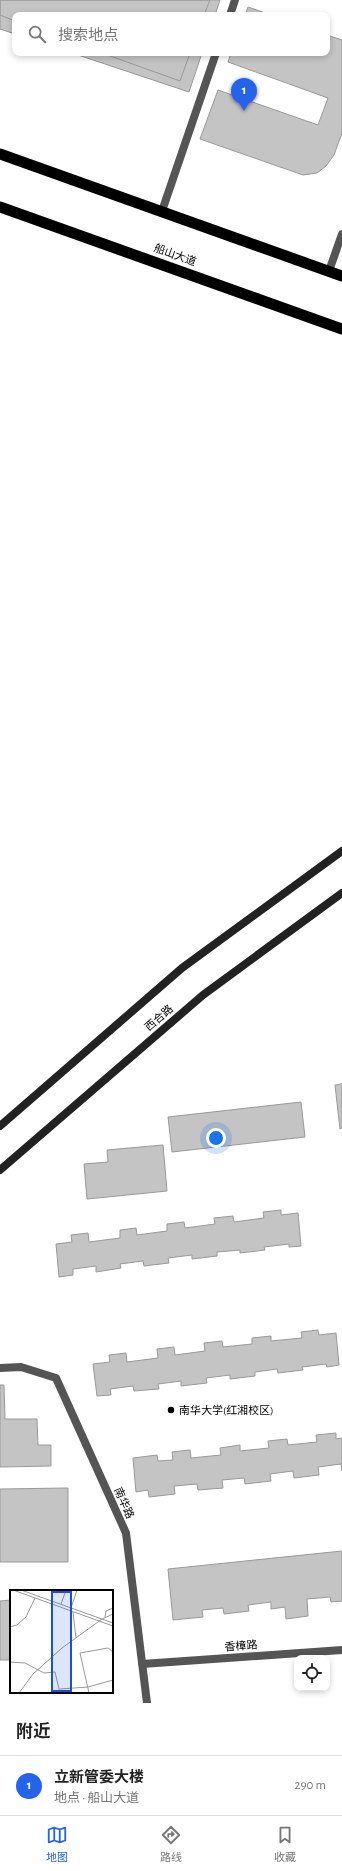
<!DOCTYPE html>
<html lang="zh">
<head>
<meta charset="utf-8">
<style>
  body { margin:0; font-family:"Alegreya Sans","Noto Sans SC",sans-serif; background:#f2f2f2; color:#222 }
  .controls { position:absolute; right:12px; bottom:12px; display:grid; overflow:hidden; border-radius:8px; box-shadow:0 2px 6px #0003 }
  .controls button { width:36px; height:36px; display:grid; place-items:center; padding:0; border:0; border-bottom:1px solid #e0e0e0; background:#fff; color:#222; font:20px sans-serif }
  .you { position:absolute; left:216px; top:1138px; width:14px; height:14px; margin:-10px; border:3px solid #fff; border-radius:50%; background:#1a73e8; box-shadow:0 0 0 6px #1a73e833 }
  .badge { display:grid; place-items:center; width:26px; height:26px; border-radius:50%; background:#2563eb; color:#fff; font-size:13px; font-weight:700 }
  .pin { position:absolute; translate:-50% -33px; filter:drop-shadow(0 1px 2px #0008) }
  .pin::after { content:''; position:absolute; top:21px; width:14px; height:12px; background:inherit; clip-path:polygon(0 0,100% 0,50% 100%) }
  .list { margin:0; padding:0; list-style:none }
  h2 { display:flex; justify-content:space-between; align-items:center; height:52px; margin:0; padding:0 16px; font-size:17px }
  h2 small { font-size:13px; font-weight:400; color:#767676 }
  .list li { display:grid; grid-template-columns:26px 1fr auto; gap:12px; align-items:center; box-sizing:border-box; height:60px; padding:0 16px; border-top:1px solid #e0e0e0 }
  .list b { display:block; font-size:15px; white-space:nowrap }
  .list p { margin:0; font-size:13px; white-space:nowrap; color:#767676 }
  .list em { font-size:13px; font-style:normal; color:#767676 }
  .icon { flex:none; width:22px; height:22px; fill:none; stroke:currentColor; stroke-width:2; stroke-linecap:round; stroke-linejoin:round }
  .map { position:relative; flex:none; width:342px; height:1703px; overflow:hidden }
  .search { position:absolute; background:#fff; box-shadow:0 2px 6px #0003; left:12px; right:12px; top:12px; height:44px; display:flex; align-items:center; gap:10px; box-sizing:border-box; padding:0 14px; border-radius:8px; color:#767676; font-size:15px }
  .sheet { height:112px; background:#fff }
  nav { display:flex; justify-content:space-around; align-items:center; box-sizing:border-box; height:56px; border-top:1px solid #e0e0e0; background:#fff; font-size:11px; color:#767676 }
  nav a { display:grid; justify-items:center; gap:2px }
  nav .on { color:#2563eb }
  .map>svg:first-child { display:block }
  .building { fill:#c4c4c4; stroke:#999 }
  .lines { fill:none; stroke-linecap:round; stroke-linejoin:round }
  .service { stroke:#555; stroke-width:8 }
  .minor { stroke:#555; stroke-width:8 }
  .secondary { stroke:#222; stroke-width:8 }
  .trunk { stroke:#000; stroke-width:11 }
  .poi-dot { fill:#000; stroke:#fff; stroke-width:1.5 }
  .labels { text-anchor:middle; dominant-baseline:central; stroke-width:3.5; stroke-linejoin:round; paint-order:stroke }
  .street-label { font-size:11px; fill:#000; stroke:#fff }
  .poi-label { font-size:11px; fill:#000; stroke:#fff; text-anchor:start }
  .inset-road { fill:none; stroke:#999; stroke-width:1 }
  .view { fill:#1d4ed8; fill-opacity:0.15; stroke:#1d4ed8; stroke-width:2 }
  .inset-edge { fill:none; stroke:#000; stroke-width:2 }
</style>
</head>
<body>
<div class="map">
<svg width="342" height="1703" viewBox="0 0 342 1703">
  <rect width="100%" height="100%" fill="#fff"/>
  <path class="building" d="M 0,0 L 220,0 L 215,15 L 15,15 L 15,34 L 0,29 Z
    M 0,0 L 210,0 L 204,15 L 15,15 L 15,21 L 0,15 Z
    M 248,7 L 271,15 L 245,15 Z
    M 327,35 L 342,40 L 342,133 L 334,155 L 326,166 L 317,173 L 303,175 L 200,139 L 218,90 L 318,125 L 328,98 L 228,62 L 231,53 L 327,53 Z
    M 72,53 L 202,53 L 189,92 Z
    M 102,53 L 190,53 L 180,81 Z
    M 342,1084 L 342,1128 L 340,1129 L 335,1085 Z
    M 301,1102 L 305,1137 L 172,1152 L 168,1117 Z
    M 163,1145 L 167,1191 L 87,1199 L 84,1164 L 108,1162 L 107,1150 Z
    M 281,1210 L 281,1215 L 298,1213 L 301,1246 L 289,1247 L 289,1244 L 264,1247 L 265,1250 L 240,1253 L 240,1250 L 217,1252 L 217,1256 L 192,1259 L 192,1255 L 168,1258 L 169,1263 L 144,1266 L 143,1261 L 120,1264 L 121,1268 L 96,1272 L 96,1266 L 73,1269 L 73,1275 L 59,1277 L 56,1244 L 72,1242 L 71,1235 L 88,1233 L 89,1242 L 120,1238 L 120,1230 L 136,1228 L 137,1235 L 167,1231 L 167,1224 L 184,1222 L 185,1228 L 215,1224 L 214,1218 L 233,1216 L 234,1222 L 264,1218 L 263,1212 Z
    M 318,1330 L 319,1335 L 336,1333 L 339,1365 L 327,1367 L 326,1364 L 302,1367 L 303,1370 L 278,1373 L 277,1369 L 255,1372 L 255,1376 L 230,1379 L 230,1375 L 206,1378 L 207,1383 L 181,1386 L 181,1381 L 158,1384 L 159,1389 L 134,1391 L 133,1386 L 110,1389 L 111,1395 L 97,1396 L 93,1364 L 110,1362 L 109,1355 L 126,1353 L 127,1362 L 158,1358 L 157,1349 L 174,1347 L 175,1355 L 205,1351 L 204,1343 L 222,1341 L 223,1347 L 252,1344 L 252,1338 L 271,1336 L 271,1341 L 302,1338 L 301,1332 Z
    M 0,1385 L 4,1385 L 5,1419 L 37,1419 L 38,1445 L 51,1445 L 51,1466 L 0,1467 Z
    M 336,1433 L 336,1439 L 342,1438 L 342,1471 L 341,1464 L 318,1467 L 319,1475 L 294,1478 L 293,1471 L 270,1474 L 271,1481 L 245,1484 L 244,1478 L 222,1480 L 223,1488 L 198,1490 L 197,1484 L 174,1486 L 175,1494 L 149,1497 L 148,1490 L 136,1492 L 133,1458 L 157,1455 L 158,1461 L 173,1460 L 172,1452 L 190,1450 L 191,1458 L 221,1455 L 220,1448 L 240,1445 L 240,1451 L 269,1448 L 268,1441 L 287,1439 L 288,1445 L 317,1442 L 316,1435 Z
    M 68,1488 L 68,1562 L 0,1562 L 0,1489 Z
    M 342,1551 L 342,1601 L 331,1602 L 330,1597 L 307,1599 L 308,1616 L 286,1619 L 285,1607 L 271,1609 L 271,1602 L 248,1605 L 249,1611 L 224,1614 L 223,1608 L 202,1610 L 203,1617 L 173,1620 L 168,1569 Z
    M 11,1600 L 11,1660 L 0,1660 L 0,1601 Z"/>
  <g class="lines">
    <path class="service" d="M 230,15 L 235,0
      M 162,211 L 216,53
      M 0,1368 L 21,1367 L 56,1378 L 126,1533 L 147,1703
      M 142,1664 L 342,1650"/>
    <path class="minor" d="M 329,271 L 342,234"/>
    <path class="secondary" d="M 0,1126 L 182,968 L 342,851
      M 0,1170 L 203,995 L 342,893"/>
    <path class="trunk" d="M 0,154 L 342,276
      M 0,207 L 342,329"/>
  </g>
  <circle class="poi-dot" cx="171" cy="1410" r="4"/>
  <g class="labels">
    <g class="street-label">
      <text transform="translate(175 255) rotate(20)">船山大道</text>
      <text transform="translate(159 1018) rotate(-41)">西合路</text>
      <text transform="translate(124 1503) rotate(66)">南华路</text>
      <text transform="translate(241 1646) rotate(-4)">香樟路</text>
    </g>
    <g class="poi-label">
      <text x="179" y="1410">南华大学(红湘校区)</text>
    </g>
  </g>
  <g transform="translate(10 1590)">
    <rect width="103" height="103" fill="#fff"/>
    <path class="inset-road" d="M 3,0 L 103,36M 11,0 L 103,33M 51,14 L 56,0M 61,18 L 67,0M 63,22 L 66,48M 95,27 L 96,21 L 103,18M 0,37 L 7,35 L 16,27 L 25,8M 0,72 L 15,73 L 34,83 L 45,82 L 50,103M 50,99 L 78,97 L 103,90M 9,103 L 23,84 L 52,58 L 92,29 L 103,24M 79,103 L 70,63 L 98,58 L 103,62"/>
    <path class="view" d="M 42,2 L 61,2 L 61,101 L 42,101 Z"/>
    <rect width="103" height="103" class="inset-edge"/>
  </g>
</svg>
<div class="controls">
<button><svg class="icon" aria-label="locate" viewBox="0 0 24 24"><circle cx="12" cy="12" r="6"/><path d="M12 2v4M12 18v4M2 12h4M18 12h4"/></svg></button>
</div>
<div class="you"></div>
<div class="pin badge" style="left:244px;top:111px">1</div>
<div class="search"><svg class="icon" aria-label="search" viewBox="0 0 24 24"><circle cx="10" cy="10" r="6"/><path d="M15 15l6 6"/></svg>搜索地点</div>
</div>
<section class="sheet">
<h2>附近<small></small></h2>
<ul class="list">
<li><span class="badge">1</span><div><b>立新管委大楼</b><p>地点 · 船山大道</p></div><em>290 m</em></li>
</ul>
</section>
<nav>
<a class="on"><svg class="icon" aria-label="map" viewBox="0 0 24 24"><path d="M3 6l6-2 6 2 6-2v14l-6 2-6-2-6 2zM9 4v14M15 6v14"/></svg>地图</a>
<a><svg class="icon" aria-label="directions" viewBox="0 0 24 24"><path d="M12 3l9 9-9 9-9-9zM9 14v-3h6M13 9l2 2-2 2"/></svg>路线</a>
<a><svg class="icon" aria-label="saved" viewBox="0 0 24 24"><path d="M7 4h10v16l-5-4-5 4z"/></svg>收藏</a>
</nav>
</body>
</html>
